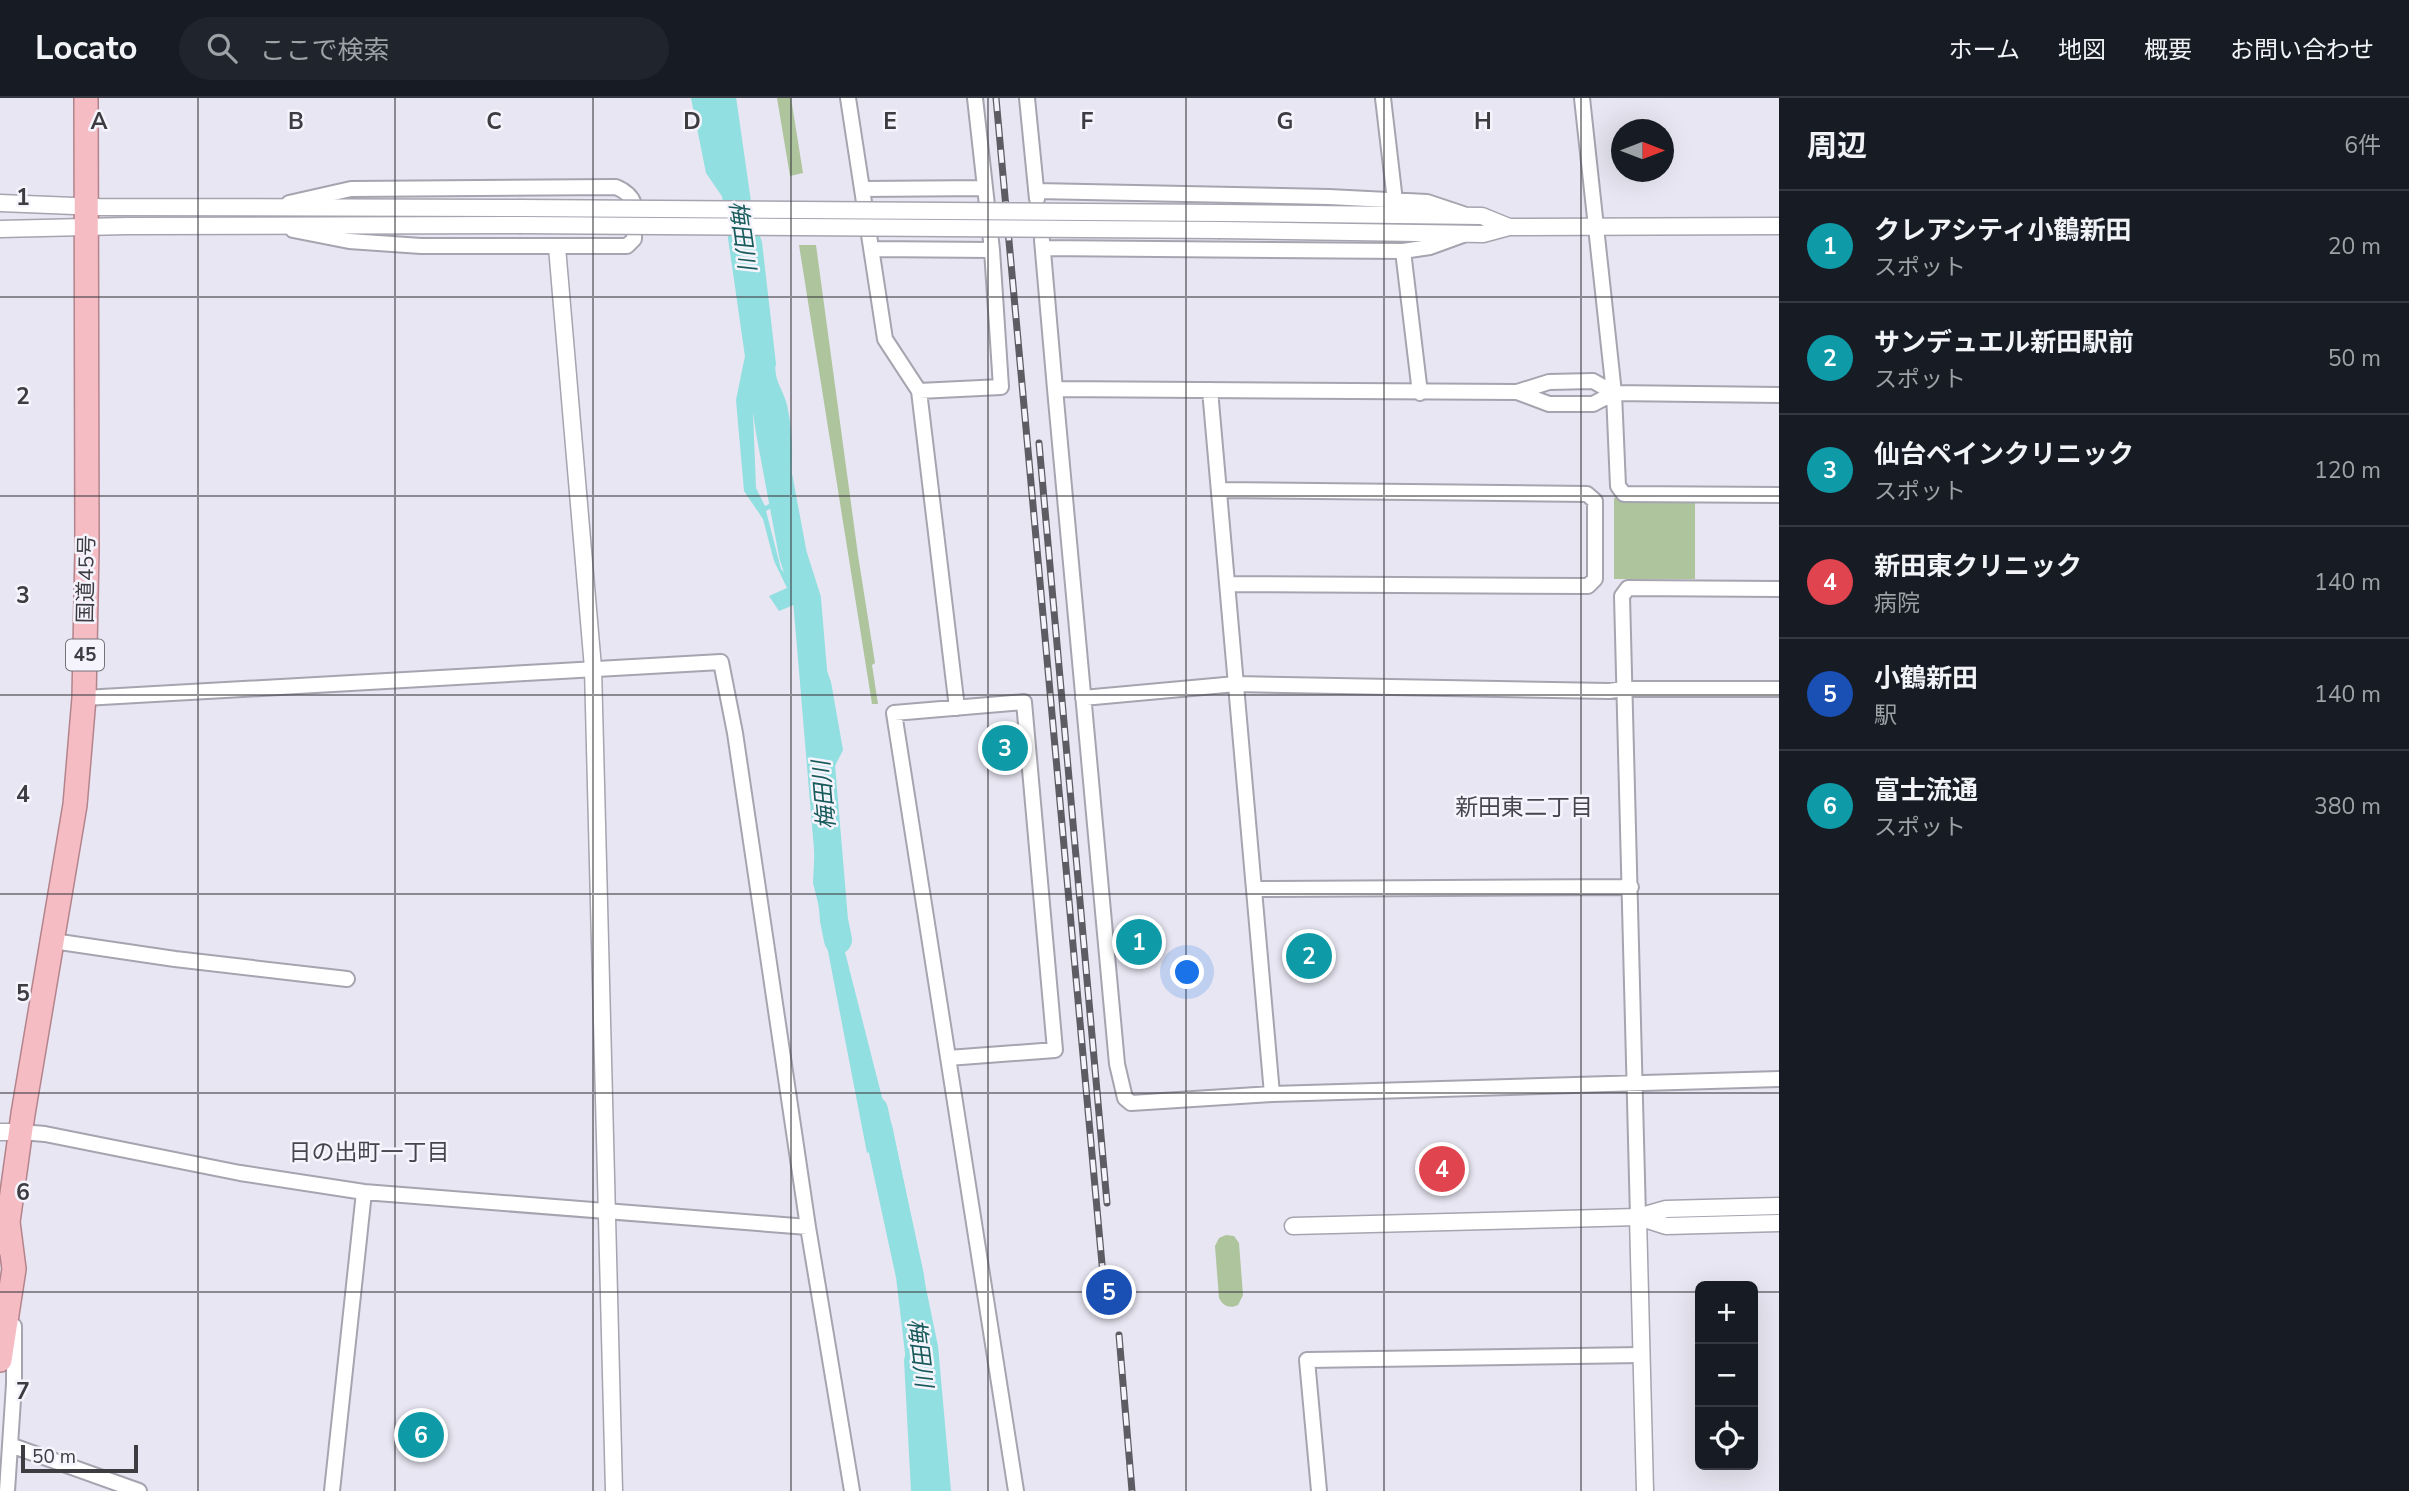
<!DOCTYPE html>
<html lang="ja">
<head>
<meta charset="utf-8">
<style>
  body { margin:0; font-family:"Nunito Sans","Noto Sans JP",sans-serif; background:#20242c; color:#f1f3f6 }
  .controls { position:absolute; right:21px; bottom:21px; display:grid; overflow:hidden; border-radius:10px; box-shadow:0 7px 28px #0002 }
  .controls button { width:63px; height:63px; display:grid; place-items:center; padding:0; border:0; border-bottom:2px solid #363941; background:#171b24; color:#f1f3f6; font:35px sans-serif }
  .compass { position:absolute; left:1611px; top:21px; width:63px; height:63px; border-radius:50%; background:#171b24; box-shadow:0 7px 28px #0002; rotate:90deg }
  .scale { position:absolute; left:21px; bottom:18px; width:117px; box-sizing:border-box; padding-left:7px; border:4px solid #3d3c41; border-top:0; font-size:19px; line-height:24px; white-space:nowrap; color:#3d3c41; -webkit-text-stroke:5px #f5f4fd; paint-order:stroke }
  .you { position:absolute; left:1188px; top:875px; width:24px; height:24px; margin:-18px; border:5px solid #fff; border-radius:50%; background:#1a73e8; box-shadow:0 0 0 10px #1a73e833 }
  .badge { display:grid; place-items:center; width:46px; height:46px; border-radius:50%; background:#1a73e8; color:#fff; font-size:23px; font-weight:700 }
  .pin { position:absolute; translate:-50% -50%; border:4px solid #fff; box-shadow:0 2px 7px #0006 }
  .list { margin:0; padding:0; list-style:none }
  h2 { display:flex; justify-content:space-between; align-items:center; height:91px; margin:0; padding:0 28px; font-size:30px }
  h2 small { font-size:23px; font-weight:400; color:#9ea1a6 }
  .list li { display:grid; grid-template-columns:46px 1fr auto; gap:21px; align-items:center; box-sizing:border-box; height:112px; padding:0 28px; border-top:2px solid #363941 }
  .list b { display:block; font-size:26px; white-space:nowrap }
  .list p { margin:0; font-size:23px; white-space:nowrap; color:#9ea1a6 }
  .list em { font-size:23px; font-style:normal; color:#9ea1a6 }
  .icon { flex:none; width:38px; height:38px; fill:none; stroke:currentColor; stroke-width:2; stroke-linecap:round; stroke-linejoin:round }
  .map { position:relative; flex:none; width:1779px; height:1393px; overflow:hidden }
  header { display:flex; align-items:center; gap:42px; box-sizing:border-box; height:98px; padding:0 35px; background:#171b24; border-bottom:2px solid #363941 }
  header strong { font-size:33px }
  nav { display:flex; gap:38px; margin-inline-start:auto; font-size:24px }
  .search { width:490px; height:63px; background:#20242c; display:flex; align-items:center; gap:18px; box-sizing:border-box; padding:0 24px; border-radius:38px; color:#9ea1a6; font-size:26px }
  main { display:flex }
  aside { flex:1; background:#171b24 }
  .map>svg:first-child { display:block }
  .green { fill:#adc49c }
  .water { fill:#91dfe0; fill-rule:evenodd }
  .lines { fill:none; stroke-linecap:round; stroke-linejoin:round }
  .river { stroke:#91dfe0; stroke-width:28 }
  .minor-casing { stroke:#a5a4af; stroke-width:18 }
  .tertiary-casing { stroke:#a5a4af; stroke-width:19 }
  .trunk-casing { stroke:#b3848c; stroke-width:26 }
  .minor { stroke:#fff; stroke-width:14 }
  .tertiary { stroke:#fff; stroke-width:16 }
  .trunk { stroke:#f6bcc4; stroke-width:23 }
  .rail-casing { stroke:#5d5c62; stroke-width:7 }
  .rail { stroke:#f5f4fd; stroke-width:4.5; stroke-dasharray:13; stroke-linecap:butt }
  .tertiary-bridge-casing { stroke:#a5a4af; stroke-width:19; stroke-linecap:butt }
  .tertiary-bridge { stroke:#fff; stroke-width:16 }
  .grid { fill:none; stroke:#3d3c41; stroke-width:2; stroke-opacity:0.55 }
  .labels { text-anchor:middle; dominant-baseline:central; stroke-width:5; stroke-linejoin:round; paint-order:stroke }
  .shield { fill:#f5f4fd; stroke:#747379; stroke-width:2 }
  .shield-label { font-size:19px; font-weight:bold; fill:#3d3c41 }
  .street-label { font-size:21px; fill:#3d3c41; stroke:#f5f4fd }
  .water-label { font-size:23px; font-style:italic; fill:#185b5b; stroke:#f5f4fd }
  .neighbourhood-label { font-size:23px; fill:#46444e; stroke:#f5f4fd }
  .grid-label { font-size:23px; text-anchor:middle; font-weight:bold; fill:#3d3c41; stroke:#f5f4fd; stroke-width:5; stroke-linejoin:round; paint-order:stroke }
</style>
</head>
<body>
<header>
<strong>Locato</strong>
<div class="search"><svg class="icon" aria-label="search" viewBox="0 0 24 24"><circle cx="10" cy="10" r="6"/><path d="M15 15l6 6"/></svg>ここで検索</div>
<nav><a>ホーム</a><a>地図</a><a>概要</a><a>お問い合わせ</a></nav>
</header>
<main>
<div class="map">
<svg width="1779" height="1393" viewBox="0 0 1779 1393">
  <rect width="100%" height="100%" fill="#e8e6f2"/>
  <path class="green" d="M 777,0 L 791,0 L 803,75 L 790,78 Z
    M 799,147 L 816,147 L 858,457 L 875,565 L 872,567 L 878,606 L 872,606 Z
    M 1614,400 L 1695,400 L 1695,481 L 1614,481 Z
    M 1226,1137 L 1234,1138 L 1239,1145 L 1243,1197 L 1238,1207 C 1230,1211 1223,1208 1219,1200 L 1215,1148 L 1219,1140 Z"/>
  <path class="water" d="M 691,0 L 715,0 L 715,11 L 762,144 L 776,266 C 772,279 784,294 787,307 C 794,337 793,370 789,400 L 766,413 L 781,471 L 797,489 L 831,584 L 843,652 L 822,694 L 831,799 L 887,1019 L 892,1027 L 938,1248 L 951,1393 L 911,1393 L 904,1262 L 919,1199 L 890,1044 L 867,1055 L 821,817 L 813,785 L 819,661 L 825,617 L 814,564 L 801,547 L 796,506 L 779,513 L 769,498 L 787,490 L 774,463 L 763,421 L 744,393 L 736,302 L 746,253 L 752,142 L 706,75 ZM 764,305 L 785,349 L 784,399 L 765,408 L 756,390 L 753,314 Z"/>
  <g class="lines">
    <path class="river" d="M 722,0 L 770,334 L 793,457 L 807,501 L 834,822 L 838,842
      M 874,1012 L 910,1178 L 919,1254"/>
    <g class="minor-casing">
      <path id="minor" d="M 848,0 L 885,241 L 919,293 L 957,610
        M 1027,0 L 1037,101
        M 1383,0 L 1395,103
        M 1582,0 L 1614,295 L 1618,388 L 1624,396 L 1779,397
        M 862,91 L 985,90
        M 1036,93 L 1329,99 L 1427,104 L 1463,116
        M 289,105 L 351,91 L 616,89 C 642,100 634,117 634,141 L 627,148 L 421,148 L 349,143 L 293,132
        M 1042,142 L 1055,291
        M 1043,150 L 1403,153 L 1430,149 L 1463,137
        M 872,151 L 992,152
        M 1403,153 L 1420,295
        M 1210,292 L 1272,996
        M 919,293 L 1001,289 L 992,152 L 975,0
        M 1517,294 L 1549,306 L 1593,306 L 1614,295 L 1779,297
        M 1614,295 L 1593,283 L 1549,284 L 1517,294 L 1055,291 L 1117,966 L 1125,1000 L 1131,1005 L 1272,996 L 1779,981
        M 1219,392 L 1587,396 L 1595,403 L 1595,481 L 1588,488 L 1228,486
        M 84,600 L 721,564 L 735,635 L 808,1129 L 852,1393
        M 1083,600 L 1236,586 L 1609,593 L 1624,591 L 1779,591
        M 1254,791 L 1631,789
        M 53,843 L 175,861 L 347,881
        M 948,960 L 1055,952 L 1024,604 L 894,615 L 1016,1393
        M 21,1034 L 45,1036 L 240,1075 L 364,1094 L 808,1129
        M 1638,1119 L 1622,498 L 1628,490 L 1779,491
        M 10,1347 L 139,1393
        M 7,1393 L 14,1286 L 14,1228
        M 332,1393 L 364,1094
        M 1319,1393 L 1307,1262 L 1642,1257"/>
    </g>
    <g class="tertiary-casing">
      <path id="tertiary" d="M 0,105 L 99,109 L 519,110
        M 1220,115 L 1482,118 L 1509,129
        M 0,131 L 127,128 L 519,127
        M 1220,132 L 1483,136 L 1509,129 L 1779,128
        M 557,149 L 593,570 L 614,1393
        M 0,1034 L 21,1034
        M 1638,1119 L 1645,1393
        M 1638,1119 L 1666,1128 L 1779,1125
        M 1293,1128 L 1638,1119 L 1666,1111 L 1779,1108"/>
    </g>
    <g class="trunk-casing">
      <path id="trunk" d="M 0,1145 L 8,1124 L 23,1016 L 75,707 L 84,600 L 87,451 L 86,0
        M 0,1262 L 14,1171 L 8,1124"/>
    </g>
    <use href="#minor" class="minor"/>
    <use href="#tertiary" class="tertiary"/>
    <use href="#trunk" class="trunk"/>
    <g class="rail-casing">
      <path id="rail" d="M 996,0 L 1103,1177
        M 1039,345 L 1107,1105
        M 1119,1237 L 1132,1393"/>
    </g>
    <use href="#rail" class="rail"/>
    <g class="tertiary-bridge-casing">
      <path id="tertiary-bridge" d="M 519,110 L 1220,115
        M 519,127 L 1220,132"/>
    </g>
    <use href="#tertiary-bridge" class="tertiary-bridge"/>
  </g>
  <path class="grid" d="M 198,0 L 198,1393M 395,0 L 395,1393M 593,0 L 593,1393M 791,0 L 791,1393M 988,0 L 988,1393M 1186,0 L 1186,1393M 1384,0 L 1384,1393M 1581,0 L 1581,1393M 0,199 L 1779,199M 0,398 L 1779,398M 0,597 L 1779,597M 0,796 L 1779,796M 0,995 L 1779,995M 0,1194 L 1700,1194M 1753,1194 L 1779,1194"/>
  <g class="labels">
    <rect class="shield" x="66" y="541.5" width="38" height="31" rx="5"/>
    <g class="shield-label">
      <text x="85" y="557">45</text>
    </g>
    <g class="street-label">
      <text transform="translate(86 481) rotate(-89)">国道45号</text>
    </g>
    <g class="water-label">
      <text transform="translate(742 137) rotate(82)">梅田川</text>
      <text transform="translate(824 697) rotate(-95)">梅田川</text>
      <text transform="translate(920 1255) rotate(83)">梅田川</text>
    </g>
    <g class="neighbourhood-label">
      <text x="1524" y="709">新田東二丁目</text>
      <text x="369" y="1054">日の出町一丁目</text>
    </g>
  </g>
  <g class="grid-label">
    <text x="99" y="31">A</text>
    <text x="296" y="31">B</text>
    <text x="494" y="31">C</text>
    <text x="692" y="31">D</text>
    <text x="890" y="31">E</text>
    <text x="1087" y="31">F</text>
    <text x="1285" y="31">G</text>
    <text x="1483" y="31">H</text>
    <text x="23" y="107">1</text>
    <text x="23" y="306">2</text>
    <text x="23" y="505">3</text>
    <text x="23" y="704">4</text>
    <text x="23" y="903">5</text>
    <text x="23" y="1102">6</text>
    <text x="23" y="1301">7</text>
  </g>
</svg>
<div class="controls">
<button>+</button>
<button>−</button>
<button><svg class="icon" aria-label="locate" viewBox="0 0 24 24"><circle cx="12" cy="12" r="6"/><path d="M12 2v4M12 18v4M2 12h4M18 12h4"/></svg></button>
</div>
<svg class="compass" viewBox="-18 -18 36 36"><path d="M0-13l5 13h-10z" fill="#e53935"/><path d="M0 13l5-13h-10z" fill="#9ea1a6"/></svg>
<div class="scale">50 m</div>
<div class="you"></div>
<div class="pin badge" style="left:1139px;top:844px;background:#0f9aa8">1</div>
<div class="pin badge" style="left:1309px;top:858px;background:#0f9aa8">2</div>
<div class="pin badge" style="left:1005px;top:650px;background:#0f9aa8">3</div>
<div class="pin badge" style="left:1442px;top:1071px;background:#e0444e">4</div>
<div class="pin badge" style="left:1109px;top:1194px;background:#1a4fb4">5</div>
<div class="pin badge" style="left:421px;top:1337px;background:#0f9aa8">6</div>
</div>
<aside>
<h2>周辺<small>6件</small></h2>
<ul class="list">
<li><span class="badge" style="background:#0f9aa8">1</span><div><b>クレアシティ小鶴新田</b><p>スポット</p></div><em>20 m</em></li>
<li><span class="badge" style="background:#0f9aa8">2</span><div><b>サンデュエル新田駅前</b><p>スポット</p></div><em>50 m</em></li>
<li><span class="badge" style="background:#0f9aa8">3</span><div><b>仙台ペインクリニック</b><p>スポット</p></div><em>120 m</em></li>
<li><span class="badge" style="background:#e0444e">4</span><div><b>新田東クリニック</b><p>病院</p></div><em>140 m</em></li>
<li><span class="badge" style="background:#1a4fb4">5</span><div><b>小鶴新田</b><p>駅</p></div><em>140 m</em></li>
<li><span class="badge" style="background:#0f9aa8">6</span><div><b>富士流通</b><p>スポット</p></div><em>380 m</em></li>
</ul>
</aside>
</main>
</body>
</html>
